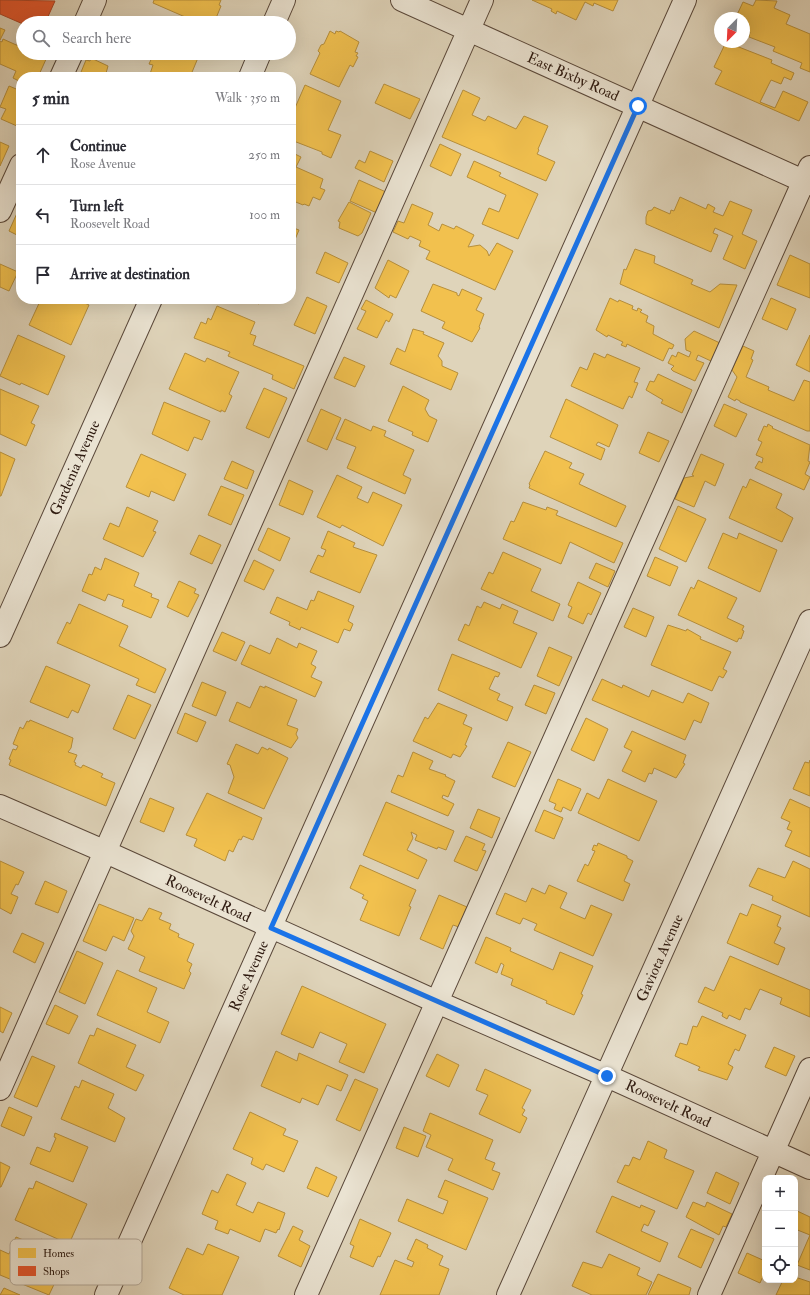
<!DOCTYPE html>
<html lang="en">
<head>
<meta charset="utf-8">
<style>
  body { margin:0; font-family:"IM FELL Double Pica",serif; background:#f7f7f7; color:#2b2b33 }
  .controls { position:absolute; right:12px; bottom:12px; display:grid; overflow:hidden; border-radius:8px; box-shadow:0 4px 16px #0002 }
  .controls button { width:36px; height:36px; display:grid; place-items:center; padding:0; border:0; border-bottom:1px solid #e1e1e2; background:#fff; color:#2b2b33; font:20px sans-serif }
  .compass { position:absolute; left:714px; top:12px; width:36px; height:36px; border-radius:50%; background:#fff; box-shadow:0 4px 16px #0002; rotate:204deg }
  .stop { position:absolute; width:12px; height:12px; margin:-9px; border:3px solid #1a73e8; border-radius:50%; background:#fff }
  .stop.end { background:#1a73e8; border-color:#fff; box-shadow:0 1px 4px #0008 }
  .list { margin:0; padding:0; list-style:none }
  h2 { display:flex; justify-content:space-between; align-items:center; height:52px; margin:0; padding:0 16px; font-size:17px }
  h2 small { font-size:13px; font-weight:400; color:#7c7c81 }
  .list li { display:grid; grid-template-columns:26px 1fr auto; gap:12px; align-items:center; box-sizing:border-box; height:60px; padding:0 16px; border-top:1px solid #e1e1e2 }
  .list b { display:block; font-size:15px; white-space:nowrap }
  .list p { margin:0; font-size:13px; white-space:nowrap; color:#7c7c81 }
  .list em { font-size:13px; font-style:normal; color:#7c7c81 }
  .icon { flex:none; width:22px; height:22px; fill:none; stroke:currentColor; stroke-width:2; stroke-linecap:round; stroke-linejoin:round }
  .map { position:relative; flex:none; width:810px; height:1295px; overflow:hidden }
  .search { position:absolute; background:#fff; box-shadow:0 4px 16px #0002; left:16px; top:16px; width:280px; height:44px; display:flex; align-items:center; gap:10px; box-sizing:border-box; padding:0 14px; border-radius:22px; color:#7c7c81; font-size:15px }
  .panel { position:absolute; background:#fff; box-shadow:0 4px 16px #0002; left:16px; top:72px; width:280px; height:232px; border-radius:16px }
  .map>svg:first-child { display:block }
  .homes { fill:#f2c14e; stroke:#b78f3b }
  .shops { fill:#e4572e; stroke:#ad4525 }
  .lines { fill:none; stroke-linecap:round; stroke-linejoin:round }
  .minor-casing { stroke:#5a483a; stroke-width:24 }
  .minor { stroke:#eae3d2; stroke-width:22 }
  .route { stroke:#1a73e8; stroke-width:5 }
  .labels { text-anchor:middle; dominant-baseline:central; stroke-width:4; stroke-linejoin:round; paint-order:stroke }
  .street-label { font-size:15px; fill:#2e1a10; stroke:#eae3d2 }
  .key { fill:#eae3d2; stroke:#b2a798; stroke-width:1 }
  .key-label { font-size:11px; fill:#2e1a10 }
</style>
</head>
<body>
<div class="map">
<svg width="810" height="1295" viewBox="0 0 810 1295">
  <rect width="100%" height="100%" fill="#dfd4ba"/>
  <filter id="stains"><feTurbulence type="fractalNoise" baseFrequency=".005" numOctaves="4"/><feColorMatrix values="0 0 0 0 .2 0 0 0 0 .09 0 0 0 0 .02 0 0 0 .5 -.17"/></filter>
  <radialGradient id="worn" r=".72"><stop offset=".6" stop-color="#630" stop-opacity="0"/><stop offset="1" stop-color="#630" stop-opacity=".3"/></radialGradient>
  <path class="homes" d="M 154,0 L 221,0 L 219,5 L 221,6 L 214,23 L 199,23 L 153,3 Z
    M 532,0 L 618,0 L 613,11 L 594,3 L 593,6 L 585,2 L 576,20 L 557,11 L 556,14 L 551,11 L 552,9 Z
    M 756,0 L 777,1 L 774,8 L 790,15 L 786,24 L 810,34 L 810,72 L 800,68 L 802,63 L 773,51 L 775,47 L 749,37 L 750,32 L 744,29 L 744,18 L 736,17 L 743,2 L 753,6 Z
    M 0,28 L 5,30 L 0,40 Z
    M 330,31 L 335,34 L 336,31 L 339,32 L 340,31 L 359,42 L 355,52 L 358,53 L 356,56 L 358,57 L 353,67 L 350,65 L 339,87 L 310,74 L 320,53 L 318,51 L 321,45 L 324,44 Z
    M 3,39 L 23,48 L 23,53 L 39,53 L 47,57 L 38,77 L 21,77 L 21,82 L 13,78 L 16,71 L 0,64 L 0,41 L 2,42 Z
    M 726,42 L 772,60 L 771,63 L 794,73 L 791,80 L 784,77 L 781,84 L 771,80 L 760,102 L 775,108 L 783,91 L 808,102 L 799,121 L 715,84 L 722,71 L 714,67 Z
    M 97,53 L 113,53 L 110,59 Z
    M 154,53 L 200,53 L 190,77 L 157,77 L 150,74 L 153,65 L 149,64 Z
    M 91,58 L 108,66 L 105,77 L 79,77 L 86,60 L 90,61 Z
    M 384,84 L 420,99 L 410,119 L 375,103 Z
    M 305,85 L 341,101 L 328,130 L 341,135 L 331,158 L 322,154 L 322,152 L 291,140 L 291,117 Z
    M 9,86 L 21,91 L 21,116 L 17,126 L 1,119 L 6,109 L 0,107 Z
    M 463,90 L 480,98 L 472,115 L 485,121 L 488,116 L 516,129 L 524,116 L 548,126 L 538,149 L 539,150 L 537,154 L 555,162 L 546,181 L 442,137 Z
    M 0,142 L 9,146 L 0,166 Z
    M 440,144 L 461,154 L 451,176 L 430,166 Z
    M 370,151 L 393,161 L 384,182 L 355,168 L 359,160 L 365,163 Z
    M 291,152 L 301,157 L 296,167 L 323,179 L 320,188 L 325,190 L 320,200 L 313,197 L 309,206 L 304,204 L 303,205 L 291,200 Z
    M 474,161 L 501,173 L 499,176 L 538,194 L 518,239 L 482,224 L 489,208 L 499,212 L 506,195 L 467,177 Z
    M 359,180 L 386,192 L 377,213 L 350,201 Z
    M 680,197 L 706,209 L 708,204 L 715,208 L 713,212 L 723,216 L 730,201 L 752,210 L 742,234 L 757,241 L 745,269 L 723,259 L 733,236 L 715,228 L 713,233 L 718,235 L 711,252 L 646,224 L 646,217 L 648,211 L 652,210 L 654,207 L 670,214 L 671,210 L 674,211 Z
    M 349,202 L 371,213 L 362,233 L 358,236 L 339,228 L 340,222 L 338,221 Z
    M 412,204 L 433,213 L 428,225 L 439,231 L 442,224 L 454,229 L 456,226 L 474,235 L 468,247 L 480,245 L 487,251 L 489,256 L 497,243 L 513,251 L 495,290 L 426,259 L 430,251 L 419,246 L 421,241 L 410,236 L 408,239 L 393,232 L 398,221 L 404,223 Z
    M 18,211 L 21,212 L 21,237 L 9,231 Z
    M 291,227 L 299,230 L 291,249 Z
    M 635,249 L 655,256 L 654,263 L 693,280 L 691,284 L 710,292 L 720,284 L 737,285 L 719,328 L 620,284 L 624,269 L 626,270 Z
    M 325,252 L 348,263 L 339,283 L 316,273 Z
    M 790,255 L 810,264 L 810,298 L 777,285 Z
    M 388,260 L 409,271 L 396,298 L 390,295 L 389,298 L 375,288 Z
    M 0,264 L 18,272 L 9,291 L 0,287 Z
    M 433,284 L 457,293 L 457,295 L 459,296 L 462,289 L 482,298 L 476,310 L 484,314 L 479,327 L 480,328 L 472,342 L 442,328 L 445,322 L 421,311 Z
    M 307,297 L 327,306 L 315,334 L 294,325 Z
    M 610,298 L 618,302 L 619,300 L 633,306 L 632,309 L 637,311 L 638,308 L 642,310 L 640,312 L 648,316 L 646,322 L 654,326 L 653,334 L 674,345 L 672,349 L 669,348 L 663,361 L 627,344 L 626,347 L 621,345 L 623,342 L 608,335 L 607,337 L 596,330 Z
    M 771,298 L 796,309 L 787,330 L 762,319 Z
    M 41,299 L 45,301 L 46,299 L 76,299 L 89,305 L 71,345 L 29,325 Z
    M 248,299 L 261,299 L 259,304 Z
    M 366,300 L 393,314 L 389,322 L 386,320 L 377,338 L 357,329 L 366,311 L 361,309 Z
    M 217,306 L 255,322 L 250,334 L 256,336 L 253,345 L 304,366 L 294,389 L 272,379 L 273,375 L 228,356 L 230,352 L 194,338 L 201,322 L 206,324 L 208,318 L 211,320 Z
    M 413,329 L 424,332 L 423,334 L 444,343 L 438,356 L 442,361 L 442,366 L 458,373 L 451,390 L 390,364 L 397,348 L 405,352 Z
    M 694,331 L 720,343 L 711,361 L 698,355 L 696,360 L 704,363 L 695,381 L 673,371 L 671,369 L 674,366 L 668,363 L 672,355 L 676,357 L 678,352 L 689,357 L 691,352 L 686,350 L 685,339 Z
    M 18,335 L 65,356 L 48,395 L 21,383 L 20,385 L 0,376 Z
    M 810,335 L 810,372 L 796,365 Z
    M 743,346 L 754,351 L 751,359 L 753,360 L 746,377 L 769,387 L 768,390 L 794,401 L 804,380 L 810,382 L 810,431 L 807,431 L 740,402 L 740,401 L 736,399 L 735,401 L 728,397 L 737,377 L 732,370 Z
    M 185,353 L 205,362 L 207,358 L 239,372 L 229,394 L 232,396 L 225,412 L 221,410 L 221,412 L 169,389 Z
    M 594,353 L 605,358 L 607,354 L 640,368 L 634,382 L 638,383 L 632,398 L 629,396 L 623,409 L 571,386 L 580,367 L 587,370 Z
    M 344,357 L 365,366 L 355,387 L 334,378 Z
    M 658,374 L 692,390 L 682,413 L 661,403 L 663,400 L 646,390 L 650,381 L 654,382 Z
    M 403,386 L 429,400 L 425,409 L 429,416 L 437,420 L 428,442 L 412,435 L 413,432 L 388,421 Z
    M 264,388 L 287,398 L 269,438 L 246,428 Z
    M 0,389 L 39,406 L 31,423 L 35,425 L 26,446 L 0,434 Z
    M 566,399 L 618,425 L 609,447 L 598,442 L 596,445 L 605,449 L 601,460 L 550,437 Z
    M 164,402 L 210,421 L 202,440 L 194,437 L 188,451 L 152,434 Z
    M 724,404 L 747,414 L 736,437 L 714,426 Z
    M 321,409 L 341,418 L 327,450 L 307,441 Z
    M 345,419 L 371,431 L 373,426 L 386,431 L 384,436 L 414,450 L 403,475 L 411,479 L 405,494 L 347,468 L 356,447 L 336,439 Z
    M 768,424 L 773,427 L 772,428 L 810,445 L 808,461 L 810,462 L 805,474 L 810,477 L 804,490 L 755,468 L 759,461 L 762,463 L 763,458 L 756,455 L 762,442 L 758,440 L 764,426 L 767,427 Z
    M 648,432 L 669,441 L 659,462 L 639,453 Z
    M 545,451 L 572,463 L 569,468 L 584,474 L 579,484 L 626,506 L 616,527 L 529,488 L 530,485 L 529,484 Z
    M 0,452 L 15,459 L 1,496 L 0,496 Z
    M 141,454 L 186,474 L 174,501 L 151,491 L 149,497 L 126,487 Z
    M 701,454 L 724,464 L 715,486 L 705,481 L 694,507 L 675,499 L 684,478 L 694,476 L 692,475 Z
    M 232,461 L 254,471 L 247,489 L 224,479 Z
    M 337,475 L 362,487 L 357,498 L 368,503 L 373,492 L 402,505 L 383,546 L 342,525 L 340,528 L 317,517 Z
    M 750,479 L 782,494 L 776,508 L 793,518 L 782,542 L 729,518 L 743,486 L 746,488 Z
    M 289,480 L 313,491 L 303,515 L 279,505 Z
    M 221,486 L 244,495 L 231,525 L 208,515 Z
    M 523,502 L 546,510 L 547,507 L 558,511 L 556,515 L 623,543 L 614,563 L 570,542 L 561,564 L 503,539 L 511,521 L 514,522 Z
    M 678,506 L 706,519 L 686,562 L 659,549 Z
    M 127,507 L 158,521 L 153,531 L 156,532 L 143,557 L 103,539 L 110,523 L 119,527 Z
    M 268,528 L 290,538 L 280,561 L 258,550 Z
    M 328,531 L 355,543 L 353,547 L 377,555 L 360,593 L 310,572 L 318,555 L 323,557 L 326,550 L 321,548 Z
    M 723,533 L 737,539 L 739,533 L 777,550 L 760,592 L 708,568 Z
    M 199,535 L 221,545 L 212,564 L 190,554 Z
    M 503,552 L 541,569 L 531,591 L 560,604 L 553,621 L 481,589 L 489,572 L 493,574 Z
    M 655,557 L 678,567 L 670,586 L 647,576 Z
    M 105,558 L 139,573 L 134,586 L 152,594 L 151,597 L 159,600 L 151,618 L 122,606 L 124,600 L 108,594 L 105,601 L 82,591 L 89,574 L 92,575 L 95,567 L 101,570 Z
    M 254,560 L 274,570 L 264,590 L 244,581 Z
    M 596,563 L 615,571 L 608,587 L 589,578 Z
    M 698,580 L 737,598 L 727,618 L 744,626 L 742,630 L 744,631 L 741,639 L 739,638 L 737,642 L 678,615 L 691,587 L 694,589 Z
    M 179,581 L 196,589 L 194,593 L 199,595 L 188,617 L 167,607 Z
    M 578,582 L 601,593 L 591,615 L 588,613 L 583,624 L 568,617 L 572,607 L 568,605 Z
    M 318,591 L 354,606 L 348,621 L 353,624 L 350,631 L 344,629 L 338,643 L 301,627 L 300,630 L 289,625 L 290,622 L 270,613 L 277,597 L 307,610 L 311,600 L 314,601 Z
    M 484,602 L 500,609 L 502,604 L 518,611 L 513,623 L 537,633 L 521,668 L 458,640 L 465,624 L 469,626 L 477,606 L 481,608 Z
    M 79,604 L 128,626 L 119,646 L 166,669 L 155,693 L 136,685 L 139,679 L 57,643 L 67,622 L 70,624 Z
    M 633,608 L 654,617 L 646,637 L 624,627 Z
    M 668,625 L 686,631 L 687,629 L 701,637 L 700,639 L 731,652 L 723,669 L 727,671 L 723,678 L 719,676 L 712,691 L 651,665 Z
    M 222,632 L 245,642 L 236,661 L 213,651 Z
    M 277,638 L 297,648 L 299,643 L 317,651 L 311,664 L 316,667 L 311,677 L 322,682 L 315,697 L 241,664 L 250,645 L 270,654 Z
    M 549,647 L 572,657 L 559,686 L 537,676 Z
    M 452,654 L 500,673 L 498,677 L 495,676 L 489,689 L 500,694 L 497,700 L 513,707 L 507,721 L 438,690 Z
    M 46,666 L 90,685 L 78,713 L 72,710 L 68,718 L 30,702 Z
    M 602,679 L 622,688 L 623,685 L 649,697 L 652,690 L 683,703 L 688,693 L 709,703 L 701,723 L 694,720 L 685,740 L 592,700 Z
    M 202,682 L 226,692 L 216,716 L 192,706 Z
    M 534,685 L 555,693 L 546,714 L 525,705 Z
    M 260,686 L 265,688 L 265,686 L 297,700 L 287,725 L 298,729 L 296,734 L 298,738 L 291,748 L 229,721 L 237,702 L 250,708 Z
    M 128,695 L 151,705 L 135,739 L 113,729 Z
    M 438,703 L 467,715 L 463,724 L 472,728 L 465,745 L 467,746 L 460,757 L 453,754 L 451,758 L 413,741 L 425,717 L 428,719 Z
    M 185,713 L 206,722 L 197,742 L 177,733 Z
    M 586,718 L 608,729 L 594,761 L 571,750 Z
    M 30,720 L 73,738 L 71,748 L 68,752 L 77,755 L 74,762 L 76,763 L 75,765 L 81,768 L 83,765 L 103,774 L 101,777 L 115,783 L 106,806 L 9,765 L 11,760 L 9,759 L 13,749 L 16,750 L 18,746 L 13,744 L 20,727 L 23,729 L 27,721 L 29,722 Z
    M 632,731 L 686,755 L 683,763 L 685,764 L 676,778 L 654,768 L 652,774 L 649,773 L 645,782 L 622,771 L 632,751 L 624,747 Z
    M 508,742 L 531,752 L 515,787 L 492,777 Z
    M 236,744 L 258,754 L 262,747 L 268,750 L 269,748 L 288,758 L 264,809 L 228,793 L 234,777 L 230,765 L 227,764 Z
    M 413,752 L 433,761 L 429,769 L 446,775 L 445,776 L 455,781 L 448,797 L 443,795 L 442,798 L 454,804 L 448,816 L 391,792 L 398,775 L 403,777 Z
    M 810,760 L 810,796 L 793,789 L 805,762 L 809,763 Z
    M 558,779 L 581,789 L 571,811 L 563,807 L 561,812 L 554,809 L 556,804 L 549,801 Z
    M 608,779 L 657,801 L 639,841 L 578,813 L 587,793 L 599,799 Z
    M 207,793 L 262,818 L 253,840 L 243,836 L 241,840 L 239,839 L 233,852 L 229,850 L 225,861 L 194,846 L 197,839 L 186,835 Z
    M 150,798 L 174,808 L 164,832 L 140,822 Z
    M 790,799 L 810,808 L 810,857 L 785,846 L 792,831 L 787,829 L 790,822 L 781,818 Z
    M 386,802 L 454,831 L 446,850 L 438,847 L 437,849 L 415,840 L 417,835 L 411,832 L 413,838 L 407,850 L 427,860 L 418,879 L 363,855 Z
    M 478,809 L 500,818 L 492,838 L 470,828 Z
    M 544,810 L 563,818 L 554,839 L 535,831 Z
    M 466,836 L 485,844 L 482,850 L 486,851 L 477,871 L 454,861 Z
    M 598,843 L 627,856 L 627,858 L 633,861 L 624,881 L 630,884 L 623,901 L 577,881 L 585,864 L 588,866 L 595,851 L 592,850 L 594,845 L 597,846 Z
    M 0,861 L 24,872 L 18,885 L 16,884 L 11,894 L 18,897 L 11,914 L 0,908 Z
    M 793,861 L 810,869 L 810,917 L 772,900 L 773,896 L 749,886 L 758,868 L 785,878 Z
    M 360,865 L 416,890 L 409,906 L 411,907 L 399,936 L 360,920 L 368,901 L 362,898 L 364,895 L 350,888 Z
    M 45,881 L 67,891 L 58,913 L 35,904 Z
    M 549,885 L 567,893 L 560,908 L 585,919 L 591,905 L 612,914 L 593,956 L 534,930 L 537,924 L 523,918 L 520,924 L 496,914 L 505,893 L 526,902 L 532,888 L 545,894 Z
    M 439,895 L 467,907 L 459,927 L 453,925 L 443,949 L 420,939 Z
    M 99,904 L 134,918 L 124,941 L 113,936 L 106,951 L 83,941 Z
    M 752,904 L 781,916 L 777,926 L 781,928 L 774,943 L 785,948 L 778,965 L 727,943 L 740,913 L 747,916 Z
    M 149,908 L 162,913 L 159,919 L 171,924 L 169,929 L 179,934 L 178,937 L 194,944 L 187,961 L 192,964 L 189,971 L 191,973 L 184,989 L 139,971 L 145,957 L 128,949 L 134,936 L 131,931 L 136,919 L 142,921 Z
    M 22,933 L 44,943 L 35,963 L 13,952 Z
    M 486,937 L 511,948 L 510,951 L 553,970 L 560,952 L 593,966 L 581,994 L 583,995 L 574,1015 L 546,1003 L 547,1001 L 511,985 L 513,979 L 501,974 L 504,965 L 501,963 L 497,973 L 475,963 Z
    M 77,951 L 103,963 L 85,1004 L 59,992 Z
    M 730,956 L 810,990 L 810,1017 L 780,1004 L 782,998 L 760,989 L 750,1010 L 745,1008 L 740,1020 L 729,1015 L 727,1019 L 722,1016 L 723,1013 L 698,1002 L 705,987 L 714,991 Z
    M 117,970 L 157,988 L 147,1012 L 169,1022 L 160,1043 L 97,1015 Z
    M 302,986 L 386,1024 L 364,1073 L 339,1062 L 347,1044 L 320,1032 L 313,1048 L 281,1034 Z
    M 55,1005 L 78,1016 L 69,1034 L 46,1024 Z
    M 0,1007 L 12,1013 L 3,1033 L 0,1031 Z
    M 702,1016 L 746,1035 L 739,1051 L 735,1049 L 728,1064 L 733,1067 L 727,1080 L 698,1070 L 700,1067 L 675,1056 L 680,1043 L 687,1045 L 693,1026 L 697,1027 Z
    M 97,1028 L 136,1045 L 126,1067 L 144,1075 L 136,1091 L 78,1063 L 90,1035 L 94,1036 Z
    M 774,1047 L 795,1056 L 786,1076 L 765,1067 Z
    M 276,1051 L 297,1061 L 299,1053 L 348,1075 L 341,1091 L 327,1085 L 318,1105 L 302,1098 L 300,1103 L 261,1086 Z
    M 437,1054 L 459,1065 L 449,1087 L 426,1076 Z
    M 32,1056 L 55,1066 L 37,1107 L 14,1097 Z
    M 485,1069 L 531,1090 L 522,1108 L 525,1110 L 522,1115 L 527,1118 L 520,1133 L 479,1114 L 488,1095 L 476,1090 Z
    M 355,1079 L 378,1089 L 360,1131 L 336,1120 Z
    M 82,1080 L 114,1094 L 108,1108 L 125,1118 L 115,1142 L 61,1119 L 75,1086 L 79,1088 Z
    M 9,1107 L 32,1117 L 24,1136 L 1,1126 Z
    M 250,1112 L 286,1129 L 283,1135 L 298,1141 L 284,1172 L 266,1164 L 263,1170 L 251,1164 L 253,1158 L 233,1149 Z
    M 430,1113 L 493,1140 L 485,1159 L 495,1163 L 492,1170 L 500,1173 L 493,1190 L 448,1170 L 453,1159 L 426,1147 L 431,1135 L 423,1131 Z
    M 404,1127 L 426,1136 L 418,1157 L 396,1148 Z
    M 55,1133 L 88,1147 L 73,1182 L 30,1164 L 37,1147 L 50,1152 L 56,1138 L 54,1137 Z
    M 648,1141 L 667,1150 L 664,1158 L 694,1171 L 677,1209 L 617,1182 L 625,1165 L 629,1166 L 633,1157 L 640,1160 Z
    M 0,1162 L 10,1167 L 1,1187 L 0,1187 Z
    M 316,1167 L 337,1177 L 328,1197 L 307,1188 Z
    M 716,1172 L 739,1183 L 730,1204 L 707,1193 Z
    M 227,1174 L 246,1183 L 236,1205 L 253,1213 L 258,1202 L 285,1213 L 279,1230 L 278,1229 L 276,1233 L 265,1229 L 260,1242 L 230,1229 L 228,1234 L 215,1229 L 218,1221 L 202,1214 L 212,1190 L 218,1193 Z
    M 445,1180 L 488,1198 L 466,1250 L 398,1221 L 407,1199 L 443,1214 L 448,1201 L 438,1197 Z
    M 36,1181 L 87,1204 L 69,1244 L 15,1220 L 29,1188 L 33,1189 Z
    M 612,1196 L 640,1208 L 641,1205 L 655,1211 L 648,1226 L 644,1224 L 641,1231 L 668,1243 L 660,1262 L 596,1232 Z
    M 693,1202 L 705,1207 L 707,1202 L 732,1214 L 726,1227 L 723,1226 L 719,1235 L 686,1217 Z
    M 795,1210 L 810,1217 L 810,1270 L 797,1265 L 810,1235 L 795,1229 Z
    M 360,1219 L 391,1233 L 380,1257 L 378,1256 L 373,1267 L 350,1257 L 354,1246 L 350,1244 Z
    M 293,1226 L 303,1231 L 299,1240 L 310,1246 L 301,1267 L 278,1256 Z
    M 691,1229 L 714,1239 L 701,1268 L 678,1257 Z
    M 16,1237 L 38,1246 L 41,1239 L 65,1250 L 53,1276 L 57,1278 L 49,1295 L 0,1275 L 0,1250 L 9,1254 Z
    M 416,1239 L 428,1245 L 427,1248 L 443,1256 L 439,1265 L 449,1269 L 439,1295 L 380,1295 L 395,1260 L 412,1267 L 414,1262 L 407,1259 Z
    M 208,1244 L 239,1257 L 222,1295 L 184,1295 L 169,1288 L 187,1248 L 203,1255 Z
    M 747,1253 L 765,1261 L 765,1272 L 760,1283 L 738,1273 Z
    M 609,1254 L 640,1268 L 637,1275 L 652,1282 L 646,1295 L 592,1295 L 572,1286 L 583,1262 L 602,1268 Z
    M 658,1274 L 691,1288 L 689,1295 L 648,1295 Z
    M 795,1277 L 810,1282 L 810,1295 L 776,1295 L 783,1280 L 795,1280 Z
    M 4,1288 L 20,1295 L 0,1295 Z"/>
  <path class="shops" d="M 0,0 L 55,1 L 46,21 L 51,23 L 23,24 L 0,14 Z"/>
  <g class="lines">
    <g class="minor-casing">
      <path id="minor" d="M 402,0 L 810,184
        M 85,23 L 95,0
        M 274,23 L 284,0
        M 61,77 L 72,53
        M 250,77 L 260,53
        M 0,211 L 21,165
        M 0,636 L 151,299
        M 0,806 L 106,852 L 437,1002 L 607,1076 L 810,1168
        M 0,1089 L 482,0
        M 106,1295 L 685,0
        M 306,1295 L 810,167
        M 508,1295 L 810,621
        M 709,1295 L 810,1069"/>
    </g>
    <use href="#minor" class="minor"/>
  </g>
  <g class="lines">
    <path class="route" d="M 607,1076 L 271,928 L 638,106"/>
  </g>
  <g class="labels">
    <g class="street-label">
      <text transform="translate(573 77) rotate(24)">East Bixby Road</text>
      <text transform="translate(75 468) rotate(-66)">Gardenia Avenue</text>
      <text transform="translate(208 899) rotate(25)">Roosevelt Road</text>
      <text transform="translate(660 958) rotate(-66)">Gaviota Avenue</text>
      <text transform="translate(249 976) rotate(-66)">Rose Avenue</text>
      <text transform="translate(668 1104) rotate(25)">Roosevelt Road</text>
    </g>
  </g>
  <rect x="10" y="1239" width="132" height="46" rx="6" class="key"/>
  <rect x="18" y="1248" width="18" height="10" fill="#f2c14e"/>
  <rect x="18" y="1266" width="18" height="10" fill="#e4572e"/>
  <g class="key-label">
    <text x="43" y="1257">Homes</text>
    <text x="43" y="1275">Shops</text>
  </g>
  <rect width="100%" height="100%" filter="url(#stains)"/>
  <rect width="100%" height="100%" fill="url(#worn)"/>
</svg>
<div class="controls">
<button>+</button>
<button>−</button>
<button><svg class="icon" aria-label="locate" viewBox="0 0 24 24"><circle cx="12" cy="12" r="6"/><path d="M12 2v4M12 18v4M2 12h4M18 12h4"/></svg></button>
</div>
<svg class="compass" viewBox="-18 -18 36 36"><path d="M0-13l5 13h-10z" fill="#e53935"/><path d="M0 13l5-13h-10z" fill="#7c7c81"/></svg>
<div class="stop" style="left:638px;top:106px"></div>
<div class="stop end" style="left:607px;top:1076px"></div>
<div class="search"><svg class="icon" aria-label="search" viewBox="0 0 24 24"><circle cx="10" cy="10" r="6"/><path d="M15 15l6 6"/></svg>Search here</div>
<section class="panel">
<h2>5 min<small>Walk · 350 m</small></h2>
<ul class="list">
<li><svg class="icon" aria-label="ahead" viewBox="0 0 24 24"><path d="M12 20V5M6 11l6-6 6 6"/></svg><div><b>Continue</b><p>Rose Avenue</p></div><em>250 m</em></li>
<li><svg class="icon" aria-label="left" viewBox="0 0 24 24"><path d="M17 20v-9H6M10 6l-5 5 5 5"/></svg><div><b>Turn left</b><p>Roosevelt Road</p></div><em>100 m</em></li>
<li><svg class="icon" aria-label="arrive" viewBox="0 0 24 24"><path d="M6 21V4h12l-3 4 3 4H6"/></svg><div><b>Arrive at destination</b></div></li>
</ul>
</section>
</div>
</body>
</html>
